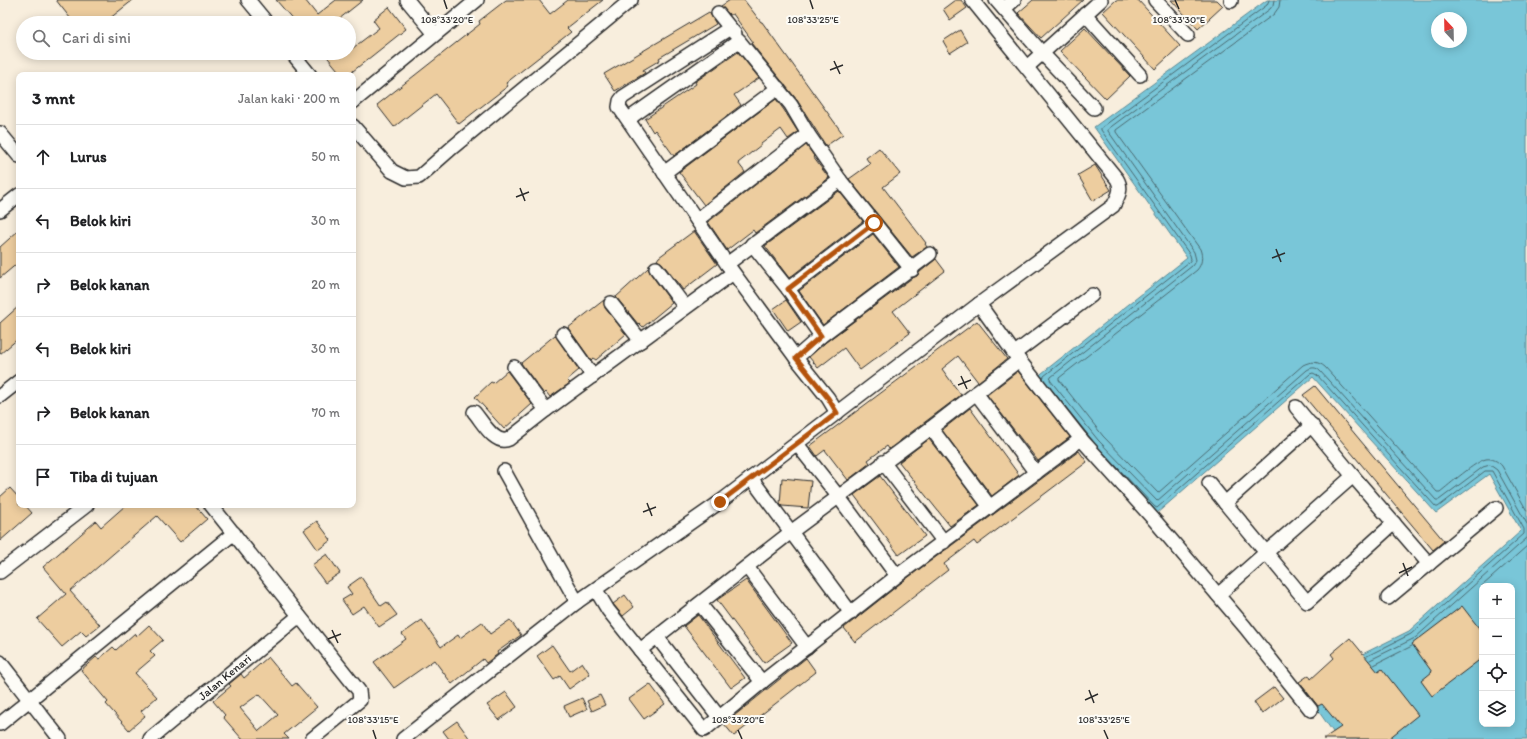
<!DOCTYPE html>
<html lang="id">
<head>
<meta charset="utf-8">
<style>
  body { margin:0; font-family:Itim,sans-serif; background:#f6f6f6; color:#202124 }
  .controls { position:absolute; right:12px; bottom:12px; display:grid; overflow:hidden; border-radius:8px; box-shadow:0 2px 10px #0003 }
  .controls button { width:36px; height:36px; display:grid; place-items:center; padding:0; border:0; border-bottom:1px solid #e0e0e0; background:#fff; color:#202124; font:20px sans-serif }
  .compass { position:absolute; left:1431px; top:12px; width:36px; height:36px; border-radius:50%; background:#fff; box-shadow:0 2px 10px #0003; rotate:338deg }
  .stop { position:absolute; width:12px; height:12px; margin:-9px; border:3px solid #b45309; border-radius:50%; background:#fff }
  .stop.end { background:#b45309; border-color:#fff; box-shadow:0 1px 4px #0008 }
  .list { margin:0; padding:0; list-style:none }
  h2 { display:flex; justify-content:space-between; align-items:center; height:52px; margin:0; padding:0 16px; font-size:17px }
  h2 small { font-size:13px; font-weight:400; color:#757577 }
  .list li { display:grid; grid-template-columns:26px 1fr auto; gap:12px; align-items:center; box-sizing:border-box; height:64px; padding:0 16px; border-top:1px solid #e0e0e0 }
  .list b { display:block; font-size:15px; white-space:nowrap }
  .list em { font-size:13px; font-style:normal; color:#757577 }
  .icon { flex:none; width:22px; height:22px; fill:none; stroke:currentColor; stroke-width:2; stroke-linecap:round; stroke-linejoin:round }
  .map { position:relative; flex:none; width:1527px; height:739px; overflow:hidden }
  .search { position:absolute; background:#fff; box-shadow:0 2px 10px #0003; left:16px; top:16px; width:340px; height:44px; display:flex; align-items:center; gap:10px; box-sizing:border-box; padding:0 14px; border-radius:22px; color:#757577; font-size:15px }
  .panel { position:absolute; background:#fff; box-shadow:0 2px 10px #0003; left:16px; top:72px; width:340px; height:436px; border-radius:8px }
  .map>svg:first-child { display:block }
  .water { fill:#79c6d8; stroke:#5a8893; fill-rule:evenodd }
  .lines { fill:none; stroke-linecap:round; stroke-linejoin:round }
  .shore { stroke:#4a6970; stroke-width:1 }
  .building { fill:#edcd9f; stroke:#2b2b2b; fill-rule:evenodd }
  .minor-casing { stroke:#2b2b2b; stroke-width:16 }
  .minor { stroke:#fdfcf7; stroke-width:13 }
  .route { stroke:#b45309; stroke-width:5 }
  .ticks { fill:none; stroke:#2b2b2b; stroke-width:1.5 }
  .labels { text-anchor:middle; dominant-baseline:central; stroke-width:4; stroke-linejoin:round; paint-order:stroke }
  .street-label { font-size:12px; fill:#2b2b2b; stroke:#fdfcf7 }
  .ticks-label { font-size:10px; text-anchor:middle; fill:#2b2b2b; stroke:#fdfcf7; stroke-width:4; stroke-linejoin:round; paint-order:stroke }
</style>
</head>
<body>
<div class="map">
<svg width="1527" height="739" viewBox="0 0 1527 739">
  <rect width="100%" height="100%" fill="#f8eedd"/>
  <filter id="ink" filterUnits="userSpaceOnUse"><feTurbulence type="fractalNoise" baseFrequency=".025" numOctaves="2"/><feDisplacementMap in="SourceGraphic" scale="8" xChannelSelector="R" yChannelSelector="G"/><feConvolveMatrix kernelMatrix="1 2 1 2 8 2 1 2 1" color-interpolation-filters="sRGB"/></filter>
  <g filter="url(#ink)">
    <path class="water" d="M 1267,0 L 1527,0 L 1527,739 L 1338,739 L 1300,685 L 1409,631 L 1521,531 L 1489,474 L 1436,513 L 1313,377 L 1156,514 L 1091,446 L 1037,377 L 1187,258 L 1094,127 ZM 1437,18 L 1461,18 L 1461,42 L 1437,42 ZM 1482,586 L 1512,586 L 1512,724 L 1482,724 Z"/>
    <g class="lines">
      <path class="shore" d="M 1274,0 L 1273,5 L 1270,9 L 1108,129 L 1108,131 L 1194,252 L 1196,260 L 1192,266 L 1051,377 L 1050,380 L 1098,440 L 1157,501 L 1307,370 C 1312,367 1316,367 1320,371 L 1436,500 L 1439,500 L 1483,467 L 1490,465 L 1497,470 L 1527,524
        M 1280,0 L 1279,7 L 1274,14 L 1116,130 L 1116,132 L 1200,249 C 1203,257 1202,264 1197,270 L 1059,378 L 1059,380 L 1103,436 L 1158,493 L 1303,365 C 1311,361 1318,361 1325,367 L 1437,492 L 1440,492 C 1449,485 1476,461 1486,459 C 1492,458 1498,461 1502,466 L 1527,511
        M 1043,379 L 1044,376 L 1189,262 L 1191,259 L 1190,255 L 1101,130 L 1101,128 L 1267,5 L 1269,0
        M 1047,384 L 1093,441
        M 1099,448 L 1155,507 L 1157,508 L 1310,374 L 1313,373 L 1317,375 L 1436,507 L 1438,507 L 1485,471 L 1492,471 L 1524,529 L 1524,534 L 1411,634 L 1367,656
        M 1482,586 L 1527,546
        M 1370,660 L 1415,638 L 1527,538
        M 1374,665 L 1412,646"/>
    </g>
    <path class="building" d="M 56,0 L 133,0 L 104,23 L 74,23 Z
      M 276,0 L 305,0 L 317,15 L 336,0 L 363,0 L 334,23 L 296,23 Z
      M 506,0 L 539,0 L 550,14 L 568,0 L 603,0 L 567,28 L 571,32 L 506,83 L 508,86 L 459,124 L 436,94 L 394,127 L 377,105 L 480,24 L 479,21 Z
      M 730,0 L 744,0 L 761,22 L 762,22 L 843,134 L 826,146 L 797,100 L 751,43 L 753,42 L 733,14 L 730,15 L 721,6 Z
      M 955,0 L 961,0 L 967,8 L 950,20 L 943,9 Z
      M 1033,0 L 1083,0 L 1041,38 L 1018,13 Z
      M 1116,0 L 1138,0 L 1180,46 L 1155,69 L 1103,12 Z
      M 1171,0 L 1217,0 L 1223,6 L 1198,29 Z
      M 389,7 L 406,29 L 348,75 L 342,75 L 324,53 L 349,53 L 349,51 L 379,28 L 373,20 Z
      M 709,12 L 716,24 L 659,58 L 660,60 L 643,70 L 645,73 L 615,91 L 604,74 Z
      M 1085,28 L 1130,76 L 1106,99 L 1060,51 Z
      M 960,30 L 967,42 L 950,53 L 943,41 Z
      M 738,52 L 759,78 L 734,95 L 741,105 L 674,156 L 655,130 L 653,132 L 645,119 L 696,84 L 695,82 Z
      M 776,99 L 784,110 L 798,132 L 788,139 L 781,129 L 761,144 L 761,145 L 738,163 L 745,172 L 704,205 L 679,172 Z
      M 806,145 L 814,156 L 813,157 L 829,178 L 755,233 L 753,230 L 727,250 L 708,222 Z
      M 879,148 L 900,174 L 883,187 L 926,243 L 925,244 L 927,247 L 912,257 L 849,179 L 870,164 L 866,158 Z
      M 1095,165 L 1111,190 L 1093,201 L 1078,175 Z
      M 839,191 L 863,221 L 789,278 L 765,246 Z
      M 19,230 L 19,262 L 0,278 L 0,247 Z
      M 694,231 L 717,264 L 683,290 L 662,263 L 657,260 L 659,257 Z
      M 873,234 L 899,267 L 823,325 L 799,291 Z
      M 936,259 L 945,271 L 893,311 L 910,333 L 860,370 L 844,348 L 818,368 L 809,357 L 826,342 L 912,278 L 917,276 L 920,272 Z
      M 648,268 L 650,273 L 672,303 L 643,327 L 639,323 L 638,324 L 616,297 Z
      M 604,300 L 605,308 L 626,334 L 596,360 L 593,358 L 591,360 L 568,328 Z
      M 786,300 L 801,322 L 788,331 L 773,309 Z
      M 19,306 L 19,338 L 0,354 L 0,323 Z
      M 977,321 L 1007,359 L 978,382 L 958,356 L 942,369 L 961,395 L 889,449 L 887,446 L 868,460 L 870,463 L 848,480 L 825,450 L 817,456 L 810,446 Z
      M 555,335 L 579,370 L 567,380 L 570,383 L 550,397 L 546,392 L 544,394 L 521,363 Z
      M 507,371 L 532,404 L 504,429 L 475,397 L 491,382 L 493,383 Z
      M 1018,371 L 1070,437 L 1038,461 L 987,395 Z
      M 1315,386 L 1444,541 L 1433,550 L 1303,395 Z
      M 970,408 L 1019,475 L 992,496 L 942,430 Z
      M 929,439 L 979,505 L 950,526 L 899,462 Z
      M 1079,451 L 1087,462 L 977,545 L 974,541 L 944,564 L 948,570 L 855,642 L 844,628 L 902,582 Z
      M 880,476 L 925,536 L 899,555 L 854,495 Z
      M 782,478 L 811,481 L 808,508 L 782,506 L 780,504 Z
      M 10,488 L 19,498 L 19,505 L 25,505 L 32,513 L 0,541 L 0,497 Z
      M 126,505 L 195,505 L 207,519 L 180,542 L 157,516 L 70,591 L 100,625 L 86,636 L 81,631 L 62,647 L 37,619 L 66,594 L 43,567 L 96,521 L 101,527 Z
      M 317,521 L 331,540 L 318,550 L 304,530 Z
      M 327,554 L 340,573 L 325,583 L 312,565 Z
      M 361,577 L 381,606 L 387,602 L 397,615 L 379,627 L 364,606 L 352,614 L 342,600 L 352,594 L 347,587 Z
      M 746,580 L 792,643 L 764,663 L 717,600 Z
      M 625,595 L 634,607 L 623,616 L 613,604 Z
      M 1462,606 L 1482,632 L 1482,658 L 1432,696 L 1421,681 L 1432,672 L 1412,644 Z
      M 698,615 L 745,678 L 731,688 L 684,626 Z
      M 422,620 L 441,647 L 458,635 L 460,638 L 482,622 L 490,634 L 510,620 L 521,635 L 497,652 L 498,654 L 486,663 L 483,659 L 452,684 L 434,660 L 394,688 L 374,662 L 406,639 L 402,634 Z
      M 149,625 L 163,640 L 150,651 L 155,656 L 135,673 L 157,697 L 141,711 L 145,716 L 129,730 L 106,704 L 108,702 L 81,670 L 96,657 L 99,659 L 113,647 L 116,650 L 135,633 L 137,636 Z
      M 1350,638 L 1378,672 L 1382,669 L 1418,715 L 1388,739 L 1323,739 L 1341,727 L 1322,704 L 1318,706 L 1299,682 L 1309,675 L 1311,679 L 1334,658 L 1331,654 Z
      M 552,645 L 570,671 L 582,662 L 590,674 L 569,689 L 560,676 L 554,680 L 537,656 Z
      M 268,657 L 292,686 L 296,683 L 317,707 L 284,734 L 289,739 L 242,739 L 223,717 L 225,715 L 213,701 L 231,686 L 229,684 L 241,674 L 244,678 ZM 259,694 L 278,715 L 259,731 L 240,708 Z
      M 806,658 L 816,672 L 734,736 L 724,724 Z
      M 650,684 L 665,704 L 644,719 L 629,699 Z
      M 1274,687 L 1283,698 L 1262,714 L 1254,702 Z
      M 506,692 L 517,707 L 499,720 L 487,705 Z
      M 600,695 L 605,705 L 592,711 L 587,701 Z
      M 582,698 L 587,709 L 569,717 L 564,706 Z
      M 457,721 L 470,739 L 449,739 L 443,731 Z"/>
    <g class="lines">
      <g class="minor-casing">
        <g id="minor">
          <path d="M 248,0 L 267,23"/>
          <path d="M 407,0 L 435,34"/>
          <path d="M 996,0 L 1042,53 L 1094,108"/>
          <path d="M 1155,0 L 1188,35"/>
          <path d="M 1231,0 L 1231,1"/>
          <path d="M 1004,9 L 1014,0"/>
          <path d="M 718,13 L 735,34"/>
          <path d="M 1085,14 L 1140,75"/>
          <path d="M 730,28 L 623,97 L 620,101 L 619,107 L 727,264 L 796,358 L 828,398 L 837,413"/>
          <path d="M 292,53 L 310,75"/>
          <path d="M 1027,67 L 1101,0"/>
          <path d="M 353,102 L 477,0"/>
          <path d="M 629,120 L 634,115 L 739,41 L 791,105 L 808,134 L 840,180 L 912,270"/>
          <path d="M 353,126 L 392,171 L 406,178 L 419,177 L 453,147 L 631,0"/>
          <path d="M 0,133 L 19,156"/>
          <path d="M 664,173 L 778,88"/>
          <path d="M 0,210 L 19,195"/>
          <path d="M 697,220 L 808,134"/>
          <path d="M 752,244 L 788,289 L 821,336"/>
          <path d="M 727,264 L 840,180"/>
          <path d="M 656,268 L 685,307"/>
          <path d="M 788,289 L 874,223"/>
          <path d="M 611,303 L 641,341"/>
          <path d="M 979,304 L 1019,360 L 1081,439 L 1156,522 L 1245,627 L 1311,710"/>
          <path d="M 563,334 L 593,376"/>
          <path d="M 1015,353 L 1092,295"/>
          <path d="M 796,358 L 821,336 L 930,254"/>
          <path d="M 514,367 L 546,410"/>
          <path d="M 976,393 L 1036,473"/>
          <path d="M 0,396 L 19,381"/>
          <path d="M 474,412 C 482,421 495,446 509,439 L 546,410 L 733,273"/>
          <path d="M 931,428 L 990,507"/>
          <path d="M 797,444 L 838,496 L 897,576"/>
          <path d="M 883,462 L 944,542"/>
          <path d="M 504,471 L 577,602"/>
          <path d="M 1353,476 L 1429,564"/>
          <path d="M 751,478 L 851,613"/>
          <path d="M 1209,483 L 1225,503 L 1312,425"/>
          <path d="M 1225,503 L 1307,602 L 1394,523"/>
          <path d="M 211,505 L 359,691 L 360,700 L 312,739"/>
          <path d="M 747,567 L 807,647"/>
          <path d="M 0,572 L 87,505"/>
          <path d="M 596,590 L 608,610 L 704,730 L 762,682 L 897,576 L 1081,439"/>
          <path d="M 1218,595 L 1353,476 L 1296,407"/>
          <path d="M 1388,598 L 1496,508"/>
          <path d="M 700,604 L 762,682"/>
          <path d="M 657,637 L 719,717"/>
          <path d="M 640,650 L 791,532 L 931,428 L 1019,360"/>
          <path d="M 0,662 L 60,739"/>
          <path d="M 0,724 L 234,533"/>
          <path id="s1" d="M 150,739 L 299,616"/>
          <path d="M 403,739 L 577,602 L 720,502 L 979,304 L 1113,206 C 1118,197 1123,189 1117,179 L 972,0"/>
        </g>
      </g>
      <use href="#minor" class="minor"/>
    </g>
  </g>
  <g class="lines" filter="url(#ink)">
    <path class="route" d="M 720,502 L 837,413 L 828,398 L 796,358 L 821,336 L 788,289 L 874,223"/>
  </g>
  <path class="ticks" d="M 444,0 L 447,9M 810,0 L 813,9M 1175,0 L 1179,9M 834,61 L 840,74M 830,70 L 843,65M 520,188 L 525,201M 516,197 L 529,192M 1276,249 L 1281,262M 1272,258 L 1285,253M 961,376 L 967,389M 958,385 L 971,380M 647,503 L 652,516M 643,512 L 656,507M 1403,563 L 1408,576M 1399,573 L 1412,567M 332,630 L 338,643M 328,639 L 341,634M 1089,690 L 1094,703M 1085,700 L 1098,694M 373,730 L 376,739M 738,730 L 742,739M 1104,730 L 1108,739"/>
  <g class="labels">
    <g class="street-label">
      <text stroke="none"><textPath href="#s1" startOffset="97">Jalan Kenari</textPath></text>
    </g>
  </g>
  <g class="ticks-label">
    <text x="447" y="23">108°33'20"E</text>
    <text x="813" y="23">108°33'25"E</text>
    <text x="1179" y="23">108°33'30"E</text>
    <text x="373" y="723">108°33'15"E</text>
    <text x="738" y="723">108°33'20"E</text>
    <text x="1104" y="723">108°33'25"E</text>
  </g>
</svg>
<div class="controls">
<button>+</button>
<button>−</button>
<button><svg class="icon" aria-label="locate" viewBox="0 0 24 24"><circle cx="12" cy="12" r="6"/><path d="M12 2v4M12 18v4M2 12h4M18 12h4"/></svg></button>
<button><svg class="icon" aria-label="layers" viewBox="0 0 24 24"><path d="M12 4l9 5-9 5-9-5zM3 14l9 5 9-5"/></svg></button>
</div>
<svg class="compass" viewBox="-18 -18 36 36"><path d="M0-13l5 13h-10z" fill="#e53935"/><path d="M0 13l5-13h-10z" fill="#757577"/></svg>
<div class="stop" style="left:874px;top:223px"></div>
<div class="stop end" style="left:720px;top:502px"></div>
<div class="search"><svg class="icon" aria-label="search" viewBox="0 0 24 24"><circle cx="10" cy="10" r="6"/><path d="M15 15l6 6"/></svg>Cari di sini</div>
<section class="panel">
<h2>3 mnt<small>Jalan kaki · 200 m</small></h2>
<ul class="list">
<li><svg class="icon" aria-label="ahead" viewBox="0 0 24 24"><path d="M12 20V5M6 11l6-6 6 6"/></svg><div><b>Lurus</b></div><em>50 m</em></li>
<li><svg class="icon" aria-label="left" viewBox="0 0 24 24"><path d="M17 20v-9H6M10 6l-5 5 5 5"/></svg><div><b>Belok kiri</b></div><em>30 m</em></li>
<li><svg class="icon" aria-label="right" viewBox="0 0 24 24"><path d="M7 20v-9h11M14 6l5 5-5 5"/></svg><div><b>Belok kanan</b></div><em>20 m</em></li>
<li><svg class="icon" aria-label="left" viewBox="0 0 24 24"><path d="M17 20v-9H6M10 6l-5 5 5 5"/></svg><div><b>Belok kiri</b></div><em>30 m</em></li>
<li><svg class="icon" aria-label="right" viewBox="0 0 24 24"><path d="M7 20v-9h11M14 6l5 5-5 5"/></svg><div><b>Belok kanan</b></div><em>70 m</em></li>
<li><svg class="icon" aria-label="arrive" viewBox="0 0 24 24"><path d="M6 21V4h12l-3 4 3 4H6"/></svg><div><b>Tiba di tujuan</b></div></li>
</ul>
</section>
</div>
</body>
</html>
